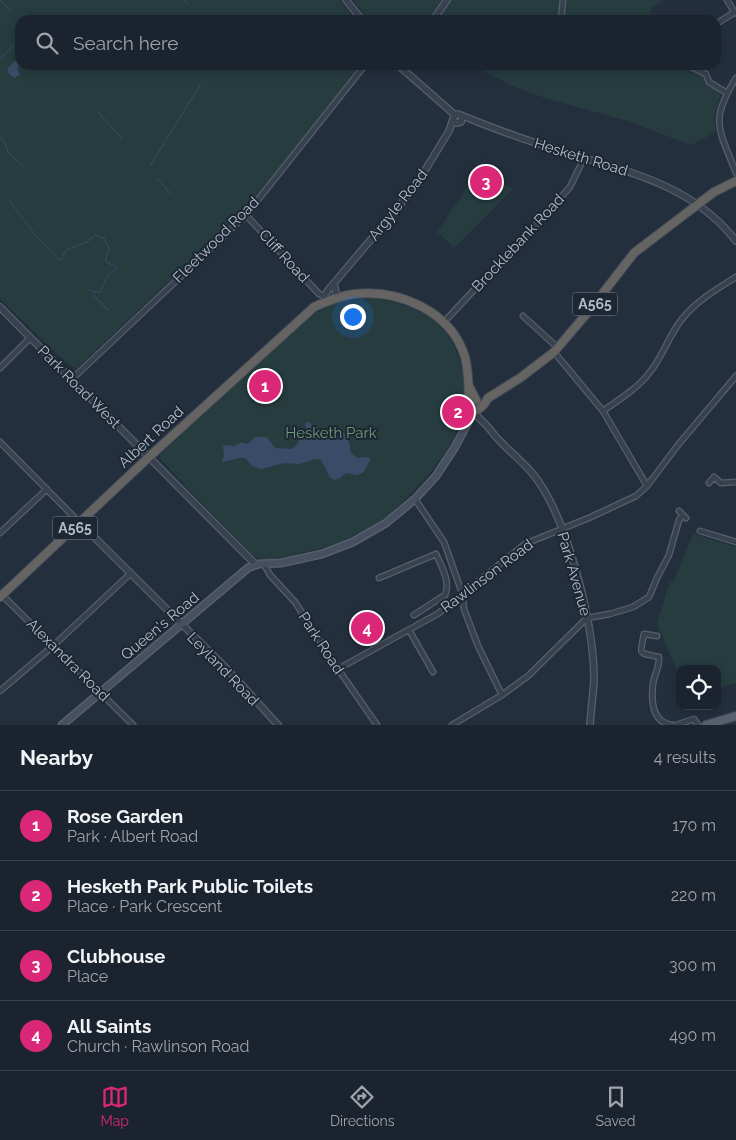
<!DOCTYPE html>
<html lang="en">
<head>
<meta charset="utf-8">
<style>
  body { margin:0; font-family:Raleway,sans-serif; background:#242b36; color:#f1f3f6 }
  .controls { position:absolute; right:15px; bottom:15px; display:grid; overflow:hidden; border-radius:10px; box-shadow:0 2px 12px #0003 }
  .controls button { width:45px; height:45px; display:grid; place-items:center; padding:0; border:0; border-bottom:1px solid #39404a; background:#1b232e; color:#f1f3f6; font:25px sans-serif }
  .you { position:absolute; left:352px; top:316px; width:18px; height:18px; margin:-12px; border:4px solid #fff; border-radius:50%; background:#1a73e8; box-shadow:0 0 0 8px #1a73e833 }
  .badge { display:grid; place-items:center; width:32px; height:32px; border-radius:50%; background:#db2777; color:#fff; font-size:16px; font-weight:700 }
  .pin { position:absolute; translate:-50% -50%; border:2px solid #fff; box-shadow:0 1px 5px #0006 }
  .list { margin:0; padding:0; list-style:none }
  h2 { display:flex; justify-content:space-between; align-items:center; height:65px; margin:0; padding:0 20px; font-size:21px }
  h2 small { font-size:16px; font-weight:400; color:#a0a4aa }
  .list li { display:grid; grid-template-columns:32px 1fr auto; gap:15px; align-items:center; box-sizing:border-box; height:70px; padding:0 20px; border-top:1px solid #39404a }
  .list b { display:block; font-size:19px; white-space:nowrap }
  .list p { margin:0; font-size:16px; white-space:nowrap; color:#a0a4aa }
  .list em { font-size:16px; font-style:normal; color:#a0a4aa }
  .icon { flex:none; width:28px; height:28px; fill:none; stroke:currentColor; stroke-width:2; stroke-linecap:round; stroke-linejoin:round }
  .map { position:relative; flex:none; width:736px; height:725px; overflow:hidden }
  .search { position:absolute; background:#1b232e; box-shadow:0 2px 12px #0003; left:15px; right:15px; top:15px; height:55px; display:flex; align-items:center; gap:12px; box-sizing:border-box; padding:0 18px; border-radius:15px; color:#a0a4aa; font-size:19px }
  .sheet { height:345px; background:#1b232e }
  nav { display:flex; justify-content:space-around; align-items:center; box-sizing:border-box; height:70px; border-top:1px solid #39404a; background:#1b232e; font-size:14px; color:#a0a4aa }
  nav a { display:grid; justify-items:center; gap:2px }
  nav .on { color:#db2777 }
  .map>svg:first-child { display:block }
  .green { fill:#263c3f }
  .water { fill:#394c67 }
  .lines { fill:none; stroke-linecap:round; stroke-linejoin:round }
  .stream { stroke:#394c67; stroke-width:1 }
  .minor-casing { stroke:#565f6c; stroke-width:7 }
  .tertiary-casing { stroke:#565f6c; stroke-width:8 }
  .secondary-casing { stroke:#565f6c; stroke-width:9 }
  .primary-casing { stroke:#414a57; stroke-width:10 }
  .trunk-casing { stroke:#434c59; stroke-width:10 }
  .minor { stroke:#38414e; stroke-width:4.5 }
  .tertiary { stroke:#38414e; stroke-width:5.5 }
  .secondary { stroke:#465061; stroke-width:6 }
  .primary { stroke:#56606e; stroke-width:8 }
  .trunk { stroke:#656462; stroke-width:8 }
  .labels { text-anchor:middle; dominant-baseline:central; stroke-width:4; stroke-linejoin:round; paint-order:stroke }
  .shield { fill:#1d2633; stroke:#878f9c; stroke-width:1 }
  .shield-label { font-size:14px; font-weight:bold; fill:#b4bcc9 }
  .street-label { font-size:15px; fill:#b4bcc9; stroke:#1d2633 }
  .park-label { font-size:15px; fill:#6b9a76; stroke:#1d2633 }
</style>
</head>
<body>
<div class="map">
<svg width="736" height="725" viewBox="0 0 736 725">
  <rect width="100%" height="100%" fill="#242f3e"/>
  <path class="green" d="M 0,0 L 339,0 L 355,20 L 20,20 L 20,65 L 360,65 L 323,116 L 245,210 L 76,369 L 63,360 L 0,299 Z
    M 353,0 L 663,0 L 652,7 L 650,20 L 368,20 Z
    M 470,65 L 704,65 L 707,82 L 720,92 L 721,94 L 714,115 L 716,132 L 691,145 L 627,121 L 545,98 L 517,88 Z
    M 479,170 L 513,189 L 454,248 L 437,232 Z
    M 376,298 C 394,302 413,307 429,317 C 464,341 471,389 458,427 C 448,456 414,493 391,513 C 383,520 348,540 338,543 C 327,547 316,549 305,552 C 288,556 270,563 253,556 L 160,459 L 160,455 L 310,316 L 336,302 Z
    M 693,534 L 736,547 L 736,683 L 717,689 L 717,669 L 680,669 L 680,678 L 657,624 L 669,583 L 673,582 Z"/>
  <path class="water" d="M 17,59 L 20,60 L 20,64 L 17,69 L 20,74 L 15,78 L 9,74 L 7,69 Z
    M 306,422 L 309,422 L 314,427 L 325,429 L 335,435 L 343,432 C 350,438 349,445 351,453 L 358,458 L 366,457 L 371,459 L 363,473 L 357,475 L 346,473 L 340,478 L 334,480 L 330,477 L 321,460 L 315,459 L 299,464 L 284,463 L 261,469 L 252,466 L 245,458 L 240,458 L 222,462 L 224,456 L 223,445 L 234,446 L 242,442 L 246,444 L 250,442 L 255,437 L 267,437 L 275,448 L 292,449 L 296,446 L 302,436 L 308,432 L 305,424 Z"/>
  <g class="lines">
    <path class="stream" d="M 0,0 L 10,10
      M 184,0 L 187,4
      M 0,59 L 20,39
      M 98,112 L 122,139
      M 0,138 L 4,141 L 9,154 L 24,167
      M 150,166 L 200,85
      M 157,179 L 172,195
      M 9,200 L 36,236 L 58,259 L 61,260 L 66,250 L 87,242 L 95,235 L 104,238 L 109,248 L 105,261 L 117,268 L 107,277 L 100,292 L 94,292 L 88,289
      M 94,293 L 94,296 L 109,311"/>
    <g class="minor-casing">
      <path id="minor" d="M 727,0 L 735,13
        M 561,20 L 563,0
        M 716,24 L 735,12
        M 688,65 L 706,74 L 709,82 L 727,93
        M 736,78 C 709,121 719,129 736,173
        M 246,215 L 319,294 L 324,296
        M 523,316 L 557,347
        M 444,322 L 488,275 L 517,246 L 570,187 L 584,158
        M 554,352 L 603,411 L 647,486
        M 0,368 L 30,338
        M 72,379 L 246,215 L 365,65
        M 603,411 C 620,399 638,388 650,372 C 663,356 669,335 682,319 C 696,301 717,289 736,277
        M 0,442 L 80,523
        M 709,483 L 714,477 L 721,483 L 736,482
        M 415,499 L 444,542 L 462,593 L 464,609 L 478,646 L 502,695
        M 679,511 L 686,518
        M 700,531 L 736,542
        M 0,533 L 47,489
        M 264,564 L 270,575 L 295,602 L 338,669 L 377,725
        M 379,578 L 436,554 C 441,566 451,581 445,595 L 414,615
        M 1,594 L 133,725
        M 409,630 L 433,672
        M 657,636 L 644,634 C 639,657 639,652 659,657 C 660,666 654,675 653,684 C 651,701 652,722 672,725
        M 338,669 L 439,613 L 525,544 L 591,517 L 636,496 L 647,486 L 678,445 L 736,376
        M 0,691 L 54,645 L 130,574
        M 452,725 L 502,695 L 528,676 L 587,618 L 610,614 L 633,607 L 649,597 L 657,578 L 669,555 L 679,520 L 683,515
        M 676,725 L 694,719 L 698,725"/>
    </g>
    <g class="tertiary-casing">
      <path id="tertiary" d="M 346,0 L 362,20
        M 433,20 L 447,0
        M 398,65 L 455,115
        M 454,120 L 456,123 L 461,122 L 462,117
        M 334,284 L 337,297
        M 324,302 L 324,296 L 329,289 L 390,217 L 416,185 L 449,131 L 454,116 L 458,114 C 490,127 524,140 558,150 C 624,171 691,183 736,241
        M 0,307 L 256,565
        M 475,411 C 476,417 479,418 483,422 C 489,427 493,434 498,439 C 509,451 522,461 533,474 C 568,518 594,624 594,680 C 593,695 591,710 590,725
        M 80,523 L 228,670 L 278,725"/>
    </g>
    <g class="secondary-casing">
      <path id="secondary" d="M 466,424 L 466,410 L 469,405
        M 62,725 L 248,568 L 258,564 L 281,563 L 322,554 L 353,542 L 386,523 L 415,499 L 436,476 L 455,447 L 474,411"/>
    </g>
    <g class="primary-casing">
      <path id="primary" d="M 706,725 L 736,716"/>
    </g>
    <g class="trunk-casing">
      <path id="trunk" d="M 469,386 L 476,400
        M 0,597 L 149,457 L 314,307 C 327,301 340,296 354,294 C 399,289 451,311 465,357 C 469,373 469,391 469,407 L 473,411 C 479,411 485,404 488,398 L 520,378 L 554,352 L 589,311 L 634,253 L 714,192 L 736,181"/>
    </g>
    <use href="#minor" class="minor"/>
    <use href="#tertiary" class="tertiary"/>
    <use href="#secondary" class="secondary"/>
    <use href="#primary" class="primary"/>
    <use href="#trunk" class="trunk"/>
  </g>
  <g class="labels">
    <g class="shield">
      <rect x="572.5" y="292.5" width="45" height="23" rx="4"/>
      <rect x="52.5" y="516.5" width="45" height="23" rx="4"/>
    </g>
    <g class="shield-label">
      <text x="595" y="304">A565</text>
      <text x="75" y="528">A565</text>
    </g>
    <g class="street-label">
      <text transform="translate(581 157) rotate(17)">Hesketh Road</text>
      <text transform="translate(398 205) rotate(-52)">Argyle Road</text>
      <text transform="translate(216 240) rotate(-45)">Fleetwood Road</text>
      <text transform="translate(518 243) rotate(-47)">Brocklebank Road</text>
      <text transform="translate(284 256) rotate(47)">Cliff Road</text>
      <text transform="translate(79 387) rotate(45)">Park Road West</text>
      <text transform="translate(151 437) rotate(-43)">Albert Road</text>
      <text transform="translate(574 574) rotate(74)">Park Avenue</text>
      <text transform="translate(487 576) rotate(-37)">Rawlinson Road</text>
      <text transform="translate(160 626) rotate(-40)">Queen's Road</text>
      <text transform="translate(321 643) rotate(57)">Park Road</text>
      <text transform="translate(68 660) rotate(45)">Alexandra Road</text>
      <text transform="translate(223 669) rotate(46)">Leyland Road</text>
    </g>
    <g class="park-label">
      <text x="331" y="433">Hesketh Park</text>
    </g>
  </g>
</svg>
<div class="controls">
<button><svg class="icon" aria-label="locate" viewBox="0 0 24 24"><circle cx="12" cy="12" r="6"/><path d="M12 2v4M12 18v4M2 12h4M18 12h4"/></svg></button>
</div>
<div class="you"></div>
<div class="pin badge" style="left:265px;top:386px">1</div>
<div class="pin badge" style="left:458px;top:412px">2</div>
<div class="pin badge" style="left:486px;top:182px">3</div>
<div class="pin badge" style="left:367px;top:628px">4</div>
<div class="search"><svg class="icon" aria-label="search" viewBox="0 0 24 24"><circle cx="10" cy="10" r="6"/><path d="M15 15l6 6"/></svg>Search here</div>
</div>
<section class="sheet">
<h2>Nearby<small>4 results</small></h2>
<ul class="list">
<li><span class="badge">1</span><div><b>Rose Garden</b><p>Park · Albert Road</p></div><em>170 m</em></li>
<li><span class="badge">2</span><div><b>Hesketh Park Public Toilets</b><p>Place · Park Crescent</p></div><em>220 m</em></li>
<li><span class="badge">3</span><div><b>Clubhouse</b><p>Place</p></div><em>300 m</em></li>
<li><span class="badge">4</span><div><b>All Saints</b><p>Church · Rawlinson Road</p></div><em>490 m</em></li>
</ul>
</section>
<nav>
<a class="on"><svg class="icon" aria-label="map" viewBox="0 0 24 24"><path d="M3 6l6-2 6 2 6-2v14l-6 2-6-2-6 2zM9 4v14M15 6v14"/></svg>Map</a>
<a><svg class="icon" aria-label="directions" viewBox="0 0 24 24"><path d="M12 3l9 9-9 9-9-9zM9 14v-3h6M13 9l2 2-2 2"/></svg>Directions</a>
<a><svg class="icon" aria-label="saved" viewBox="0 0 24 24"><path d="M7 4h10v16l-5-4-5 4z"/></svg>Saved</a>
</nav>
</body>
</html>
